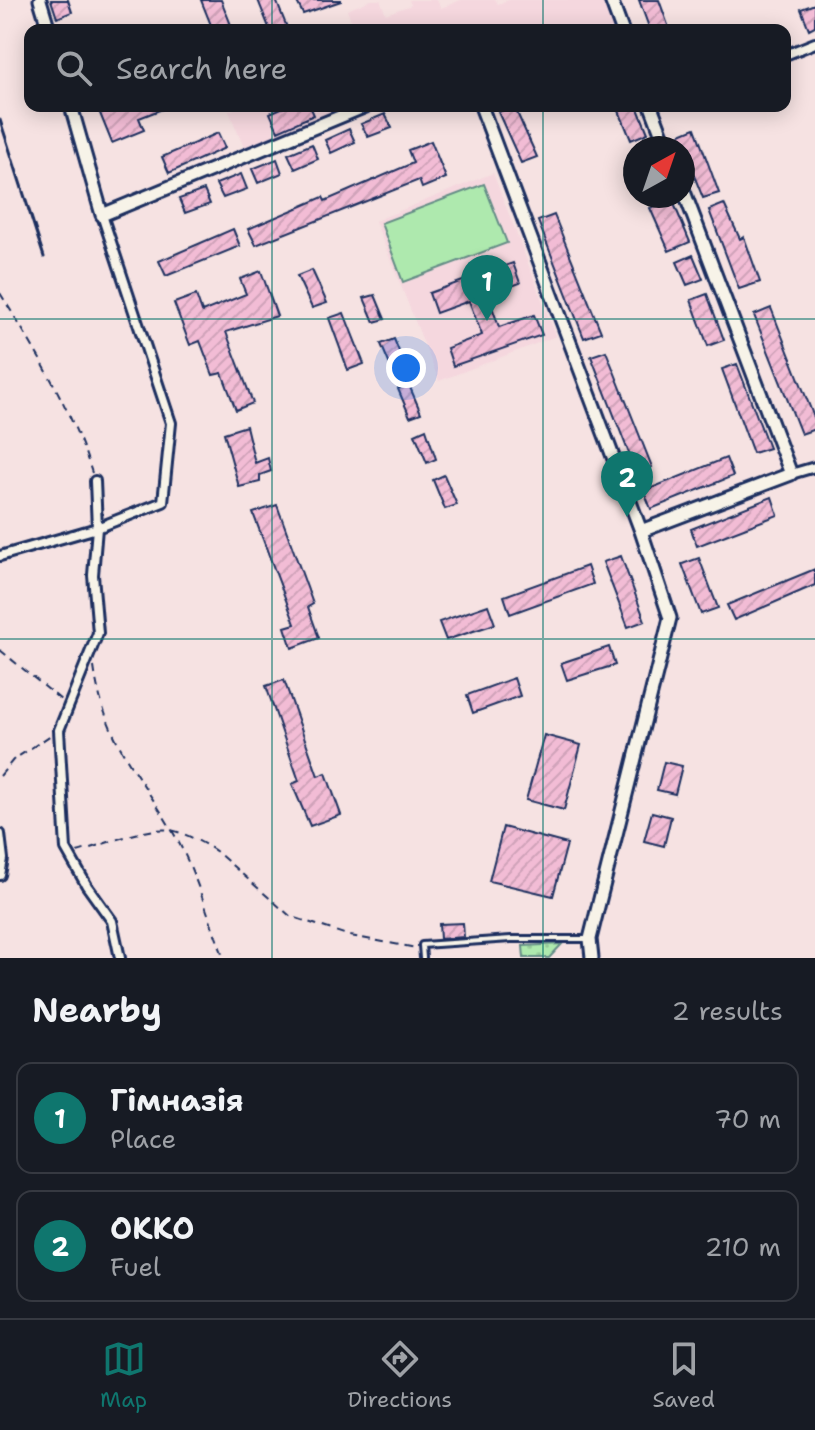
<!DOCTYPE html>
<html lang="en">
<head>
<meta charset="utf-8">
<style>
  body { margin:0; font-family:"Shantell Sans",sans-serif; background:#242831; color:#f1f3f6 }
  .compass { position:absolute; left:623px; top:136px; width:72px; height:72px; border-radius:50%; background:#171b24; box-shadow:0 4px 20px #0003; rotate:40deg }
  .you { position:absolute; left:406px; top:368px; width:28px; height:28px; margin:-20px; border:6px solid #fff; border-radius:50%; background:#1a73e8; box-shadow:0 0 0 12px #1a73e833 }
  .badge { display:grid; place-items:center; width:52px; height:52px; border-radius:50%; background:#0f766e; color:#fff; font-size:26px; font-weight:700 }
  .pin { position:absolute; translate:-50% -66px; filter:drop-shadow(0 2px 4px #0008) }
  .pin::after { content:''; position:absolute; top:42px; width:28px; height:24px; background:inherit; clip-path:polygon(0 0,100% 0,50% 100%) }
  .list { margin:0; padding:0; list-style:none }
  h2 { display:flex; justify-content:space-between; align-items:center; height:104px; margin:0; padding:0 32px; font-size:34px }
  h2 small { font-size:26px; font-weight:400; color:#9ea1a6 }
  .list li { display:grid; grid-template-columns:52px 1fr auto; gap:24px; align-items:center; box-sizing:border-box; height:112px; margin:0 16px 16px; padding:0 16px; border:2px solid #363941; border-radius:16px }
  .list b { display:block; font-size:30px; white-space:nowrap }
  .list p { margin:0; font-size:26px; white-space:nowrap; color:#9ea1a6 }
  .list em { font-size:26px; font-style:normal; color:#9ea1a6 }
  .icon { flex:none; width:44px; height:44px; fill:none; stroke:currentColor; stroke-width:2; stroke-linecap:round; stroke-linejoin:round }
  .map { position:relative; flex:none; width:815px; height:958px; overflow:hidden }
  .search { position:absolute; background:#171b24; box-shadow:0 4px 20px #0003; left:24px; right:24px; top:24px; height:88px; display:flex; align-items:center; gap:20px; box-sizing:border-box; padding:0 28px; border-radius:16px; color:#9ea1a6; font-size:30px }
  .sheet { height:360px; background:#171b24 }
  nav { display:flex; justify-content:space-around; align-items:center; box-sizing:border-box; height:112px; border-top:2px solid #363941; background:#171b24; font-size:22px; color:#9ea1a6 }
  nav a { display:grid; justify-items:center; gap:4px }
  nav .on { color:#0f766e }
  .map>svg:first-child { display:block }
  .built { fill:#f5d7de }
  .grass { fill:url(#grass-dots); stroke:#648c86; stroke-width:2 }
  .park { fill:#aee9ae; stroke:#648c86; stroke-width:2 }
  .building { fill:url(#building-hatch); stroke:#1b2f5e; stroke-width:2 }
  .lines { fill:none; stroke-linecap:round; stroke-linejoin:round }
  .lane-casing { stroke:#1b2f5e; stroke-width:10 }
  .street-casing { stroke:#1b2f5e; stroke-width:14 }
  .secondary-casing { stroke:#1b2f5e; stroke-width:17 }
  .path { stroke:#1b2f5e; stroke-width:2; stroke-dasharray:8 6; stroke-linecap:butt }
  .lane { stroke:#f7f3e8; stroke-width:4 }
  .street { stroke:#f7f3e8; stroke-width:8 }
  .secondary { stroke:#f7f3e8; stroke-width:11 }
  .rail { stroke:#1b2f5e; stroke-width:3 }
  .grid { fill:none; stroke:#0f766e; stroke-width:2; stroke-opacity:0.55 }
</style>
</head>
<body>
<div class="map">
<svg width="815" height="958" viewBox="0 0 815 958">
  <defs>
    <pattern id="grass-dots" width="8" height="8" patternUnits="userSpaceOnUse" patternTransform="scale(2)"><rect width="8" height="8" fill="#aee9ae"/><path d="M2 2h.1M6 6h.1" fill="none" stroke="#95c898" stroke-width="1.8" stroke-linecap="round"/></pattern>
    <pattern id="building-hatch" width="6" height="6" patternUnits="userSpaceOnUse" patternTransform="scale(2)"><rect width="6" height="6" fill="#f2bcd5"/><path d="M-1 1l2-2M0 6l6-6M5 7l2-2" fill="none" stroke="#cfa2b9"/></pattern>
  </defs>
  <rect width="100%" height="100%" fill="#f6e2e2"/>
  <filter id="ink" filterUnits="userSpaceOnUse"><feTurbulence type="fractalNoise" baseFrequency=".0125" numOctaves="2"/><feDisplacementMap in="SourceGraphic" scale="16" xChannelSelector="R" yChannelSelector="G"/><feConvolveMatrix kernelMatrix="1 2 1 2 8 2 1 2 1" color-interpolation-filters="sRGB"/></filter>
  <g filter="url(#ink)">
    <path class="built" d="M 371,0 L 380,0 L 386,14 L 411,5 L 409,0 L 437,0 L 441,8 L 461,0 L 496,0 L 498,4 L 509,0 L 604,0 L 616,30 L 355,30 L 347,10 Z
      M 240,106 L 383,106 L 249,160 L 229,111 Z
      M 493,173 L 556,336 L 439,381 L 375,221 Z"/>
    <path class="grass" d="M 562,944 L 549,958 L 524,958 L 523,946 Z"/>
    <path class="park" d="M 484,184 L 507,243 L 403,282 L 381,223 Z"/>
    <path class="building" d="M 51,0 L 68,0 L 72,12 L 57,18 Z
      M 201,0 L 221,0 L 233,30 L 213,30 Z
      M 258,0 L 276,0 L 288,30 L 270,30 Z
      M 296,0 L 341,0 L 341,1 L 303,14 Z
      M 639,0 L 659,0 L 669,28 L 650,30 Z
      M 815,4 L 815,26 L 809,29 L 801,9 Z
      M 97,106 L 170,106 L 139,118 L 144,130 L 112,143 Z
      M 286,106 L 310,106 L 314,115 L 278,131 L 270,113 Z
      M 514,106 L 537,157 L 521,163 L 498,112 Z
      M 617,106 L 637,106 L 648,133 L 631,140 Z
      M 385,114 L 392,128 L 368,137 L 361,124 Z
      M 695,128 L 719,193 L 703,198 L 678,135 Z
      M 349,129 L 355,142 L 331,153 L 325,140 Z
      M 218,133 L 225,148 L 169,173 L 162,157 Z
      M 431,141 L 446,178 L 422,188 L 419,180 L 256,245 L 248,229 L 323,197 L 325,201 L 413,163 L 408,150 Z
      M 312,144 L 318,159 L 295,169 L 288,154 Z
      M 277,159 L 282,173 L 258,183 L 252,169 Z
      M 241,174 L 247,189 L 223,198 L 216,184 Z
      M 204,190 L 210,204 L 185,213 L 179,199 Z
      M 672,199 L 690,242 L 669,251 L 650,208 Z
      M 724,204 L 740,239 L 744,237 L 760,282 L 739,289 L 709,210 Z
      M 554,215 L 601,332 L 584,338 L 538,221 Z
      M 233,229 L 240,246 L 166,276 L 159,261 Z
      M 693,255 L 703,279 L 687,285 L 677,262 Z
      M 513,263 L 520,283 L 488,295 L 499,327 L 534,315 L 542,335 L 453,366 L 447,348 L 482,335 L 469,301 L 436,313 L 429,293 Z
      M 312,270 L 327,303 L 312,308 L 297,276 Z
      M 261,271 L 277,316 L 226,332 L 253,403 L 236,410 L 222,373 L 213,375 L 200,341 L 190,345 L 174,303 L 196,295 L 202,312 L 246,294 L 240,279 Z
      M 707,294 L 724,340 L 708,346 L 691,300 Z
      M 375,295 L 385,319 L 374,322 L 364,298 Z
      M 771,308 L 815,420 L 815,429 L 801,434 L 754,315 Z
      M 344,313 L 364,364 L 348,370 L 329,318 Z
      M 394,339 L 405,366 L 392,370 L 381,344 Z
      M 606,351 L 652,467 L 637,474 L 591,356 Z
      M 737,364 L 769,448 L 753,453 L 722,369 Z
      M 409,385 L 421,413 L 410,417 L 398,389 Z
      M 246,426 L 255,463 L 268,458 L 271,471 L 260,475 L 260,482 L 239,487 L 224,433 Z
      M 426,429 L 436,459 L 427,463 L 415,434 Z
      M 726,458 L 733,476 L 651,509 L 644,491 Z
      M 444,475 L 457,505 L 445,509 L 433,480 Z
      M 772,497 L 778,515 L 697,546 L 691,529 Z
      M 277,505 L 313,604 L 308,607 L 319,638 L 292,648 L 285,627 L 295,624 L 253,513 Z
      M 621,556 L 645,621 L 628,627 L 603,562 Z
      M 699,558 L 718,608 L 701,614 L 682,564 Z
      M 587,566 L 593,584 L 510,614 L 504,596 Z
      M 815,569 L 815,585 L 734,620 L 727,605 Z
      M 488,605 L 495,624 L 446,640 L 439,622 Z
      M 609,647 L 615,665 L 567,680 L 561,663 Z
      M 514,678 L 520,696 L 473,713 L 467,695 Z
      M 284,680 L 318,776 L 326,773 L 341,815 L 310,826 L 292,784 L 299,781 L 266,686 Z
      M 544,735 L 581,745 L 564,810 L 526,800 Z
      M 664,762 L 682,766 L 675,794 L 657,790 Z
      M 652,812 L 671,817 L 664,846 L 644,841 Z
      M 503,827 L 567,844 L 553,896 L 489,881 Z
      M 463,923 L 464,937 L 440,939 L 439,924 Z"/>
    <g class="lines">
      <g class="lane-casing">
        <path id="lane" d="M 423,958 L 422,945 L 511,939 L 590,939"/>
      </g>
      <g class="street-casing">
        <path id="street" d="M 785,55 L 815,43
          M 791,474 L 815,467
          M 95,481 L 97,528 L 93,575 L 98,633 L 59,730 L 66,849 L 87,886 L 112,921 L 120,958
          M 0,556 L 97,528 L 163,502 L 171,423 L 102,215
          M 0,834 L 3,859 L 0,875"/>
      </g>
      <g class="secondary-casing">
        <path id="secondary" d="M 40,0 L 49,30
          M 611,0 L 622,30
          M 71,106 L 102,215 L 366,106
          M 481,106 L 641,531 L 670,618 L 590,939 L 592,958
          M 651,106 L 667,148
          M 641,531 L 791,474 L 683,189"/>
      </g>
      <path class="path" d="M 0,293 C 36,351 71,408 92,473
        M 0,650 L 61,700
        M 94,667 C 105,746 144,777 179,843 C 198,879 209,920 224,958
        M 0,776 L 13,760 L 51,735
        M 77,852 C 100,846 148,826 170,830 C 183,832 206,844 217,852 L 290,916 L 350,936 L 417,948"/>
      <use href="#lane" class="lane"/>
      <use href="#street" class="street"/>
      <use href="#secondary" class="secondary"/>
      <path class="rail" d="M 0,120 L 44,257"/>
    </g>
  </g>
  <path class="grid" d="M 272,0 L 272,30M 543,0 L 543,30M 272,106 L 272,958M 543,106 L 543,958M 0,319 L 815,319M 0,639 L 815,639"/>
</svg>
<svg class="compass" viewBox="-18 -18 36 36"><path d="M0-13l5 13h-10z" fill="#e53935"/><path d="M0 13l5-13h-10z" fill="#9ea1a6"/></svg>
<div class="you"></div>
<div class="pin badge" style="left:487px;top:321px">1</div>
<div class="pin badge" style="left:627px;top:517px">2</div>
<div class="search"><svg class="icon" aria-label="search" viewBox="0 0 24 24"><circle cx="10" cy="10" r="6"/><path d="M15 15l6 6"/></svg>Search here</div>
</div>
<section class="sheet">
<h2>Nearby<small>2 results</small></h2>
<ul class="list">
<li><span class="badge">1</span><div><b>Гімназія</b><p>Place</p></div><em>70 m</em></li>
<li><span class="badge">2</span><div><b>ОККО</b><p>Fuel</p></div><em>210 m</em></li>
</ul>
</section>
<nav>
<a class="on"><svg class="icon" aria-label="map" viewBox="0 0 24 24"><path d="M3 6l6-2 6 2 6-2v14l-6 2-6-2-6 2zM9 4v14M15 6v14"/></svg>Map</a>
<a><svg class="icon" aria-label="directions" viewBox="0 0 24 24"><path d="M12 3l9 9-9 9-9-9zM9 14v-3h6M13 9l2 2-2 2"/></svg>Directions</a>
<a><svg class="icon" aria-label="saved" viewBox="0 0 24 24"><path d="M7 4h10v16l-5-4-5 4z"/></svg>Saved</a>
</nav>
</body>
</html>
